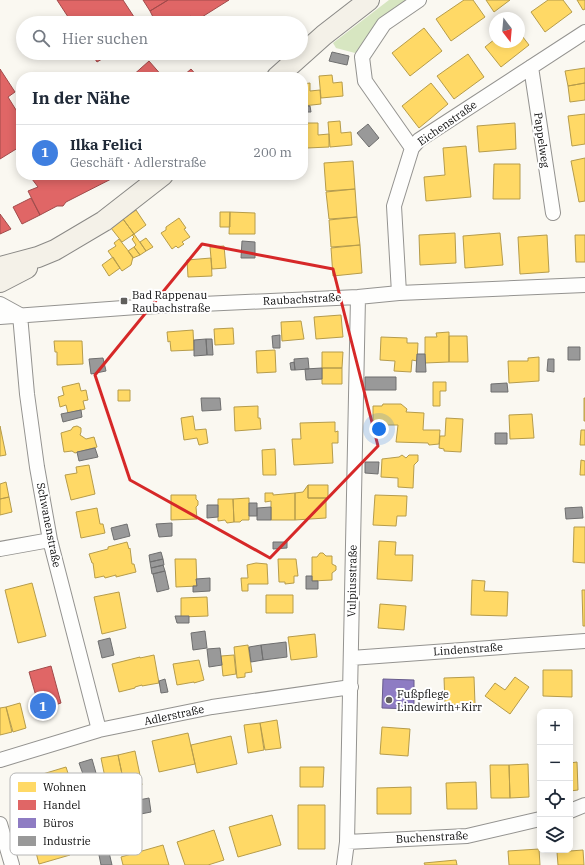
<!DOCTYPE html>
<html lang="de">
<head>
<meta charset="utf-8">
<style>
  body { margin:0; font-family:"IBM Plex Serif",serif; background:#f6f6f7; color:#1f2937 }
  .controls { position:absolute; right:12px; bottom:12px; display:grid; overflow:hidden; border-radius:8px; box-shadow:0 2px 10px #0003 }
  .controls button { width:36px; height:36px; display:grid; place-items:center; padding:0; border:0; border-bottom:1px solid #e0e1e3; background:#fff; color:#1f2937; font:20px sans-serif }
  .compass { position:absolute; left:489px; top:12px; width:36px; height:36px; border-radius:50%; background:#fff; box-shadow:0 2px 10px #0003; rotate:164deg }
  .you { position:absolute; left:379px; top:429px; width:14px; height:14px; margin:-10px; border:3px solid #fff; border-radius:50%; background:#1a73e8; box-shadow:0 0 0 6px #1a73e833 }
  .badge { display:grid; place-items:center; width:26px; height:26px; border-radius:50%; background:#2563eb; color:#fff; font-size:13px; font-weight:700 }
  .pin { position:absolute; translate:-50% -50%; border:2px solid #fff; box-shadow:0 1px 4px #0006 }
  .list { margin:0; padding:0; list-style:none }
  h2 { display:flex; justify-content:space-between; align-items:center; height:52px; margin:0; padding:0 16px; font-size:17px }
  h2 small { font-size:13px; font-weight:400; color:#747a83 }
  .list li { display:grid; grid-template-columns:26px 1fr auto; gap:12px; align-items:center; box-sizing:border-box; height:56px; padding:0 16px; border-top:1px solid #e0e1e3 }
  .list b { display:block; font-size:15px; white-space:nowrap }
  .list p { margin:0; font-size:13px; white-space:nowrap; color:#747a83 }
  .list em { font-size:13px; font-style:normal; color:#747a83 }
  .icon { flex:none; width:22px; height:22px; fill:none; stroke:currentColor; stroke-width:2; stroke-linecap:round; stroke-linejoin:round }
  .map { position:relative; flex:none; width:585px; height:865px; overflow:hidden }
  .search { position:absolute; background:#fff; box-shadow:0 2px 10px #0003; left:16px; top:16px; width:292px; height:44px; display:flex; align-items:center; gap:10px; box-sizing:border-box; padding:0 14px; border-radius:22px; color:#747a83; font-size:15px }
  .panel { position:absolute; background:#fff; box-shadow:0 2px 10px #0003; left:16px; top:72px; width:292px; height:108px; border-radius:16px }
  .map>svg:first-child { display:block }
  .forest { fill:#d7e6c1 }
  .homes { fill:#ffd966; stroke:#b69c4b }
  .shops { fill:#e06666; stroke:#a14b4b }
  .offices { fill:#8e7cc3; stroke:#675b8c }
  .industry { fill:#999; stroke:#6f6f6f }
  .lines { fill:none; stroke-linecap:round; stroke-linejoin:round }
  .street-casing { stroke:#949390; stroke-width:16 }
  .secondary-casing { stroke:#8a8986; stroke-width:22 }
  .street { stroke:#fefefd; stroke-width:14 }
  .secondary { stroke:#f4f1e8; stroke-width:20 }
  .marked { fill:none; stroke:#d62828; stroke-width:3; stroke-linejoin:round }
  .poi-dot { fill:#605f5d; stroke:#fff; stroke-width:1.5 }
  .labels { text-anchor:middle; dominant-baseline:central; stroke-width:4; stroke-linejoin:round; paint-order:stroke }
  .street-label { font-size:11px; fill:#0d0d0d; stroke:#fff }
  .poi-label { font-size:11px; fill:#0d0d0d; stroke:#fff; text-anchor:start }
  .key { fill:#fff; stroke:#b6b6b6; stroke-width:1 }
  .key-label { font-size:11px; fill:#0d0d0d }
</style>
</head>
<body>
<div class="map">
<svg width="585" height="865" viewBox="0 0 585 865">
  <rect width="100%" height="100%" fill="#faf8f1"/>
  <path class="forest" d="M 389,0 L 409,0 L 380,22 L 355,53 L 336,48 L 333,43 Z"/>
  <path class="homes" d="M 464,0 L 473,0 L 485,17 L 451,41 L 436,19 Z
    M 486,0 L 510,0 L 494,12 Z
    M 548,0 L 563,0 L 572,12 L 545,32 L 531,12 Z
    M 577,0 L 585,0 L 585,9 L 583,10 Z
    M 424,28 L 442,51 L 410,76 L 392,53 Z
    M 519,32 L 529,45 L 501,67 L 485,47 L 495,39 L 495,42 L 519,42 Z
    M 468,54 L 484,77 L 454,99 L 437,76 Z
    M 585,68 L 585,83 L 568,86 L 565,71 Z
    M 332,75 L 333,83 L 342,82 L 343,96 L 321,98 L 319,76 Z
    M 310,83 L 310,91 L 320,90 L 321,104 L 303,106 L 303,84 Z
    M 431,83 L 448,104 L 419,128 L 402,106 Z
    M 585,83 L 585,100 L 570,102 L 568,86 Z
    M 585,114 L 585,144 L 572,146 L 568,116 Z
    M 340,121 L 341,133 L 351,132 L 352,145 L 330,147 L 328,122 Z
    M 306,123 L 318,123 L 318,135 L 329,134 L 329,147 L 307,148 Z
    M 515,123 L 516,149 L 479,152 L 477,126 Z
    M 303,136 L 306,136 L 307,149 L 303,150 Z
    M 466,146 L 471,197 L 426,201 L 424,177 L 445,175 L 443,148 Z
    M 585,158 L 585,201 L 579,202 L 571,161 Z
    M 353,161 L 355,189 L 326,191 L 324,163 Z
    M 494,164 L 520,164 L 520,199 L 493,199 Z
    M 355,189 L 357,217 L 329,219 L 326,192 Z
    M 136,210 L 146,225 L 134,234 L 123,219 Z
    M 220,212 L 230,212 L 230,227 L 220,227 Z
    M 230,212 L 255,213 L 255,234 L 229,234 Z
    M 357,217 L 360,245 L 331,247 L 329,220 Z
    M 179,218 L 186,228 L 184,229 L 190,237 L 182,242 L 184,244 L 178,248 L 176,246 L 172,249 L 161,233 L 166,230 L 166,227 Z
    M 123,219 L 134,234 L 122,242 L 111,228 Z
    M 455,233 L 456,263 L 420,265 L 419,235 Z
    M 500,233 L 503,265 L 465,268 L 463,236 Z
    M 134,234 L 146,251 L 140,255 L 134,247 L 136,245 L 132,239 L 134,237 L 132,235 Z
    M 547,235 L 549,272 L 520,274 L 518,237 Z
    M 575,235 L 585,235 L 585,262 L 576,262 Z
    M 146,238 L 153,247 L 146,251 L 140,242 Z
    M 119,239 L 133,257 L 131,265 L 122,271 L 108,251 L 116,246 L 114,243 Z
    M 360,245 L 362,273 L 333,276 L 331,248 Z
    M 224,246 L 226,268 L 212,269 L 210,247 Z
    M 134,247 L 140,255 L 133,258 L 128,251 Z
    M 113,257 L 120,268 L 109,276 L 102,265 Z
    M 211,258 L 212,276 L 188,277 L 187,260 Z
    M 341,315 L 343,337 L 316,339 L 314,317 Z
    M 301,321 L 304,339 L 282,341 L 281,322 Z
    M 233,328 L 234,344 L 215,345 L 214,329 Z
    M 193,330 L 194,350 L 171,351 L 170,341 L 168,342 L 167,332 Z
    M 449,332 L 449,362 L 425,363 L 425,337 L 437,337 L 436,333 Z
    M 449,336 L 467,336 L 468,362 L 449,362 Z
    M 381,337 L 407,338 L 407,343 L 418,343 L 417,361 L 412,360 L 411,372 L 394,371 L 395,361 L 380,360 Z
    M 54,341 L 82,341 L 83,364 L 57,365 L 57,352 L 55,352 Z
    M 275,350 L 276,372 L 257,373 L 256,351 Z
    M 322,352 L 343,352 L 342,368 L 322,368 Z
    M 539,357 L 539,381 L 509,383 L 508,361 L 528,361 L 528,358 Z
    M 322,368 L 342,368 L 342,384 L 322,384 Z
    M 433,382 L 446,382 L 446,391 L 440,391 L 440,406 L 433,406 Z
    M 79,383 L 81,391 L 86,390 L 88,400 L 83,401 L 85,409 L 68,413 L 66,405 L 60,407 L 58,397 L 64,395 L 62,387 Z
    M 118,390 L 130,390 L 130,401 L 118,401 Z
    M 584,398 L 585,398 L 585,421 L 584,421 Z
    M 383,404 L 401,404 L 407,409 L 406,412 L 424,413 L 423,430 L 440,430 L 439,444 L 429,445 L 428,443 L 396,442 L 398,425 L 373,425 L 373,406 L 382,406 Z
    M 258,406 L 258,418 L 260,418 L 261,429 L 235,431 L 234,407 Z
    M 532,414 L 534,438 L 510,439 L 509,415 Z
    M 193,416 L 195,430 L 206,429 L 208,443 L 199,445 L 197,438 L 184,440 L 181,418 Z
    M 446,418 L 463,419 L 461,452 L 444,451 L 444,449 L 439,448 L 440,436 L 445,436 Z
    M 335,422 L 335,432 L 338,431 L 338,443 L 332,443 L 333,463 L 294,465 L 292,439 L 301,439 L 300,423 Z
    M 0,426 L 6,455 L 0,456 Z
    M 77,426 L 81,428 L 81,432 L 80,435 L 86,439 L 94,437 L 97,447 L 75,453 L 72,451 L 64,452 L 61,433 L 71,430 L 73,427 Z
    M 581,430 L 585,430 L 585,445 L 580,445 Z
    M 275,449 L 276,475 L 263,475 L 262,450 Z
    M 402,455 L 406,458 L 409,455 L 418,455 L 418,461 L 414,465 L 413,488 L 398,487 L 398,478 L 381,477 L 382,459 L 399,457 Z
    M 581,460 L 585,461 L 585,475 L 580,475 Z
    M 89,465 L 95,494 L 71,500 L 65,475 L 77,473 L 76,467 Z
    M 6,482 L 9,497 L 0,499 L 0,484 Z
    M 308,485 L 308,498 L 326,498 L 326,518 L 295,520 L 295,493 L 303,492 Z
    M 308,485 L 328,485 L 328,498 L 308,498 Z
    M 265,493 L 273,493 L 273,495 L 295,493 L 295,520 L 271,520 L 271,501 L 265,502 Z
    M 171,495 L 196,495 L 196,499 L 198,501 L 198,505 L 196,507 L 197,519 L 171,520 Z
    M 375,495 L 407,496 L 406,516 L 397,516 L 396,526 L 373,525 Z
    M 9,497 L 12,512 L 0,515 L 0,499 Z
    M 249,498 L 249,520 L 242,520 L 240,522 L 234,522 L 233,499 Z
    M 218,499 L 233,499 L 234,522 L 227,523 L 225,520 L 218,521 Z
    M 97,508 L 100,524 L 103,524 L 105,533 L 81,538 L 76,512 Z
    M 574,527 L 585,527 L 585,563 L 573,562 Z
    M 379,541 L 396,542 L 395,555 L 413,555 L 412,581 L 377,579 Z
    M 127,542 L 129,549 L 130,548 L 132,564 L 134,564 L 136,572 L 116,577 L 116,575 L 105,578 L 104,576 L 95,578 L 93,563 L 92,563 L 89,554 L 108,549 L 108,547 Z
    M 320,553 L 323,553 L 326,556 L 332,556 L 332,564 L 336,566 L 336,570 L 332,573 L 332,580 L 312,581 L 312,557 L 317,557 Z
    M 175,559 L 196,559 L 197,586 L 176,587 Z
    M 278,559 L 296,559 L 298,576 L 294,576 L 294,583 L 285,584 L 285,582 L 279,582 Z
    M 256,563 L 267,564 L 268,584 L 248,584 L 248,591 L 242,591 L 241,578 L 248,578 L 247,565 Z
    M 472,580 L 485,581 L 484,591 L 508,592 L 507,616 L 471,615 Z
    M 32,583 L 46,636 L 18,643 L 5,590 Z
    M 582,590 L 585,590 L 585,626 L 583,626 Z
    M 119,592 L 126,628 L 102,634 L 94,597 Z
    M 266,595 L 293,595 L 293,613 L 266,613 Z
    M 207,597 L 208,616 L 181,617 L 181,598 Z
    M 380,604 L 406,606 L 404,630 L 378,628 Z
    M 315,634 L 317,657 L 291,660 L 288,637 Z
    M 248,645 L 252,672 L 245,673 L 245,677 L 237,678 L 234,647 Z
    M 154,655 L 159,683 L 142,686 L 142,685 L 135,687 L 135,688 L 119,692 L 112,664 L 140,657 L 140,658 Z
    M 234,655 L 236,674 L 223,676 L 221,656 Z
    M 199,660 L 204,680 L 194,683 L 194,682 L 177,685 L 173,664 Z
    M 543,670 L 572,670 L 572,697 L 543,696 Z
    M 474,677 L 475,704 L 445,705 L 444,678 Z
    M 515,677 L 529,687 L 510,714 L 485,696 L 495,683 L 505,690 Z
    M 20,703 L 26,728 L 13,732 L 6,707 Z
    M 6,707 L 12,732 L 0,735 L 0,708 Z
    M 277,720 L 281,748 L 265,750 L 260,723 Z
    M 260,723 L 264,750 L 248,753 L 244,725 Z
    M 382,727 L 410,729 L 408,756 L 380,754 Z
    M 188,733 L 195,764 L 159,772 L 152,741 Z
    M 231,736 L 237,764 L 197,773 L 191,745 Z
    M 135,751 L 142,785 L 125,788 L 118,755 Z
    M 118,755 L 125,788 L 108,792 L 101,758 Z
    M 577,762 L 578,790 L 570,791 L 570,763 Z
    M 528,764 L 529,797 L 510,798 L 509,765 Z
    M 490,765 L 509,765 L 510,798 L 491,798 Z
    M 66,767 L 74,792 L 33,804 L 26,779 Z
    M 300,767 L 324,767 L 323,787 L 300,787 Z
    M 476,782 L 477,809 L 447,809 L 446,783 Z
    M 411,787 L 411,814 L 377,814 L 377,788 Z
    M 298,805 L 325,805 L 325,849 L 298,849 Z
    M 59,813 L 70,855 L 39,864 L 28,822 Z
    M 272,815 L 281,845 L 238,857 L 229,827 Z
    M 214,830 L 224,860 L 208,865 L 185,865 L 177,842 Z
    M 163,845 L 169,865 L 123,865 L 121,857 Z
    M 539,849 L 540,865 L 509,865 L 508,851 Z
    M 583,850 L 584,865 L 558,865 L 557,852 Z
    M 456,860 L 457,865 L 425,865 L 424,863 Z"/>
  <path class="shops" d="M 57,0 L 123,0 L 138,23 L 72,23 Z
    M 143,0 L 168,0 L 150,11 Z
    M 168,0 L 229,0 L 194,22 L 191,16 L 180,23 L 156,23 L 150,11 Z
    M 91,53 L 112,53 L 97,62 Z
    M 149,61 L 163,77 L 131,77 Z
    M 0,69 L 15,92 L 8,97 L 21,118 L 21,146 L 0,159 Z
    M 191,69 L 198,77 L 184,77 L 183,76 Z
    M 29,175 L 119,175 L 66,202 L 63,206 L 57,206 L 40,215 L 28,191 L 38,187 Z
    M 31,198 L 40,215 L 22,224 L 13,207 Z
    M 0,214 L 11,229 L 0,234 Z
    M 51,666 L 61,703 L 40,710 L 29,672 Z"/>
  <path class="offices" d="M 383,679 L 414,680 L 414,709 L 382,708 Z"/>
  <path class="industry" d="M 332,52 L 349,56 L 347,65 L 329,61 Z
    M 303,106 L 310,106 L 311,112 L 303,112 Z
    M 368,124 L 379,138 L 369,147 L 357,133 Z
    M 242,241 L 255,242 L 255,258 L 241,258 Z
    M 280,335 L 280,348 L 273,348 L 272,336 Z
    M 206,339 L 212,339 L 213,355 L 207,355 Z
    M 206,339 L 207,355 L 194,356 L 194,340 Z
    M 568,347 L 580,347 L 580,360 L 568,360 Z
    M 417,354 L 425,354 L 426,372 L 416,372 Z
    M 103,358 L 106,371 L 91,374 L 89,359 Z
    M 308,358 L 309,369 L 295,370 L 294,359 Z
    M 548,359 L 554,359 L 554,372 L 547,371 Z
    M 294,362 L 295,370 L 291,370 L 290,363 Z
    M 322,368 L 322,379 L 306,380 L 305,369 Z
    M 365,377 L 396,377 L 396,390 L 365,390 Z
    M 507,383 L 508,392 L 491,392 L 491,384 Z
    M 201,398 L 220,398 L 221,410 L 202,411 Z
    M 81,410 L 82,417 L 63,422 L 61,414 Z
    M 495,433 L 507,433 L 507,444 L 495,444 Z
    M 95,448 L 98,457 L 79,461 L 77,452 Z
    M 365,462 L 379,462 L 378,474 L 365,473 Z
    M 249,503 L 257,503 L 257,516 L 249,516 Z
    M 207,505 L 218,505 L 218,517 L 207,518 Z
    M 271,507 L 271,520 L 257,520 L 257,508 Z
    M 582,507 L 583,518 L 566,519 L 565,508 Z
    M 172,523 L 172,536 L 159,537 L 156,524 Z
    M 127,524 L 130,536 L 114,540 L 111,528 Z
    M 273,542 L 287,542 L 287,548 L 273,549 Z
    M 161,552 L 163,559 L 150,562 L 149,555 Z
    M 163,559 L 164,565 L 151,568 L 150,562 Z
    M 163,565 L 165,571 L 152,574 L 151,568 Z
    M 165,571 L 169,589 L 157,592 L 153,574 Z
    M 306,576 L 312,576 L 312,581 L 318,581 L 318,589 L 306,589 Z
    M 210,578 L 210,591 L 193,592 L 193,586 L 197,586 L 196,579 Z
    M 175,616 L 189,616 L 189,623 L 177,623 Z
    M 205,631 L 207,648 L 193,650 L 191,633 Z
    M 110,638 L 114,655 L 102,658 L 98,641 Z
    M 286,642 L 287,657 L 263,660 L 261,645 Z
    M 261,645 L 263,660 L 251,662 L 249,647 Z
    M 220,648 L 222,665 L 209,667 L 207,649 Z
    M 165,679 L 168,692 L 161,693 L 159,681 Z
    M 92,759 L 96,773 L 84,777 L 79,763 Z
    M 149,798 L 151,812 L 115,819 L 113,805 Z
    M 108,848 L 112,865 L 101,865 L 98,850 Z"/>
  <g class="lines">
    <g class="street-casing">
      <path id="street" d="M 531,67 L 553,213
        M 412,148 L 365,81 L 362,57 L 384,24 L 419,0
        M 399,293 L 394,206 L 412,148 L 419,140 L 585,32
        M 0,304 L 20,315
        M 20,315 L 27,394 L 37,467 L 50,540 L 99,730
        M 0,317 L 137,307 L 358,297 L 399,293 L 585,285
        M 0,549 L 50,540
        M 351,658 L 585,641
        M 0,760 L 99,730 L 212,707 L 351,687
        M 570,811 L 585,805
        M 0,824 L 12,865
        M 347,842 L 467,836 L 540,819
        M 344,865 L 347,842 L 358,297"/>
    </g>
    <g class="secondary-casing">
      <path id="secondary" d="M 277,77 L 324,35 L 369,0
        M 0,267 L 38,257 L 55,250 L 104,221 L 163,175
        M 0,282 L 27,268"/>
    </g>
    <use href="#street" class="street"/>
    <use href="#secondary" class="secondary"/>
  </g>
  <path class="marked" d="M 202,244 L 333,269 L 378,446 L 270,558 L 130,480 L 95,375 Z"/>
  <g class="poi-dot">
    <rect x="120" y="297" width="8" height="8" rx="2"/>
    <circle cx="389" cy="700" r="4"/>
  </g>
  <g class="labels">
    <g class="street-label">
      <text transform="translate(447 123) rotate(-35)">Eichenstraße</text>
      <text transform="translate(542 140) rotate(82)">Pappelweg</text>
      <text transform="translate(302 299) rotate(-3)">Raubachstraße</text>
      <text transform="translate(49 525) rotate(79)">Schwanenstraße</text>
      <text transform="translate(352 581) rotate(-89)">Vulpiusstraße</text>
      <text transform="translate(468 649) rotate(-4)">Lindenstraße</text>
      <text transform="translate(174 715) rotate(-12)">Adlerstraße</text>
      <text transform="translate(432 837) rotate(-3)">Buchenstraße</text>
    </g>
    <g class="poi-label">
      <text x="132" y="295">Bad Rappenau<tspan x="132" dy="13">Raubachstraße</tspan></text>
      <text x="397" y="694">Fußpflege<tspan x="397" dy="13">Lindewirth+Kirr</tspan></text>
    </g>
  </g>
  <rect x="10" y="773" width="132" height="82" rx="6" class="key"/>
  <rect x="18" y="782" width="18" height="10" fill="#ffd966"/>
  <rect x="18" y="800" width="18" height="10" fill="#e06666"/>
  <rect x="18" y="818" width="18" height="10" fill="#8e7cc3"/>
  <rect x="18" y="836" width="18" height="10" fill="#999"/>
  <g class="key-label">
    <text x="43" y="791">Wohnen</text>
    <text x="43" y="809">Handel</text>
    <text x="43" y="827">Büros</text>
    <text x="43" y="845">Industrie</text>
  </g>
</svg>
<div class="controls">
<button>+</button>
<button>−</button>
<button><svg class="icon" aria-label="locate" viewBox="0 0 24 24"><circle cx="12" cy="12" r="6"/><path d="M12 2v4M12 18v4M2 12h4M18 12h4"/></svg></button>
<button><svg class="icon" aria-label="layers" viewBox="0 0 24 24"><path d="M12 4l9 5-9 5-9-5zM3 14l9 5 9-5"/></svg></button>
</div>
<svg class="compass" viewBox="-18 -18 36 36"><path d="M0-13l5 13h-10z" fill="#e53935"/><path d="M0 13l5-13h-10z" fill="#747a83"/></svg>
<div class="you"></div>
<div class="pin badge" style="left:43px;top:706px;background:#3f7fe0">1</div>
<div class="search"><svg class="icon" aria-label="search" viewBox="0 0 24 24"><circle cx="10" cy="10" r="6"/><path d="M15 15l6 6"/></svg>Hier suchen</div>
<section class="panel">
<h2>In der Nähe<small></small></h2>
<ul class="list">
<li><span class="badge" style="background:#3f7fe0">1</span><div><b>Ilka Felici</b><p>Geschäft · Adlerstraße</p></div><em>200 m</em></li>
</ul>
</section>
</div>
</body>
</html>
